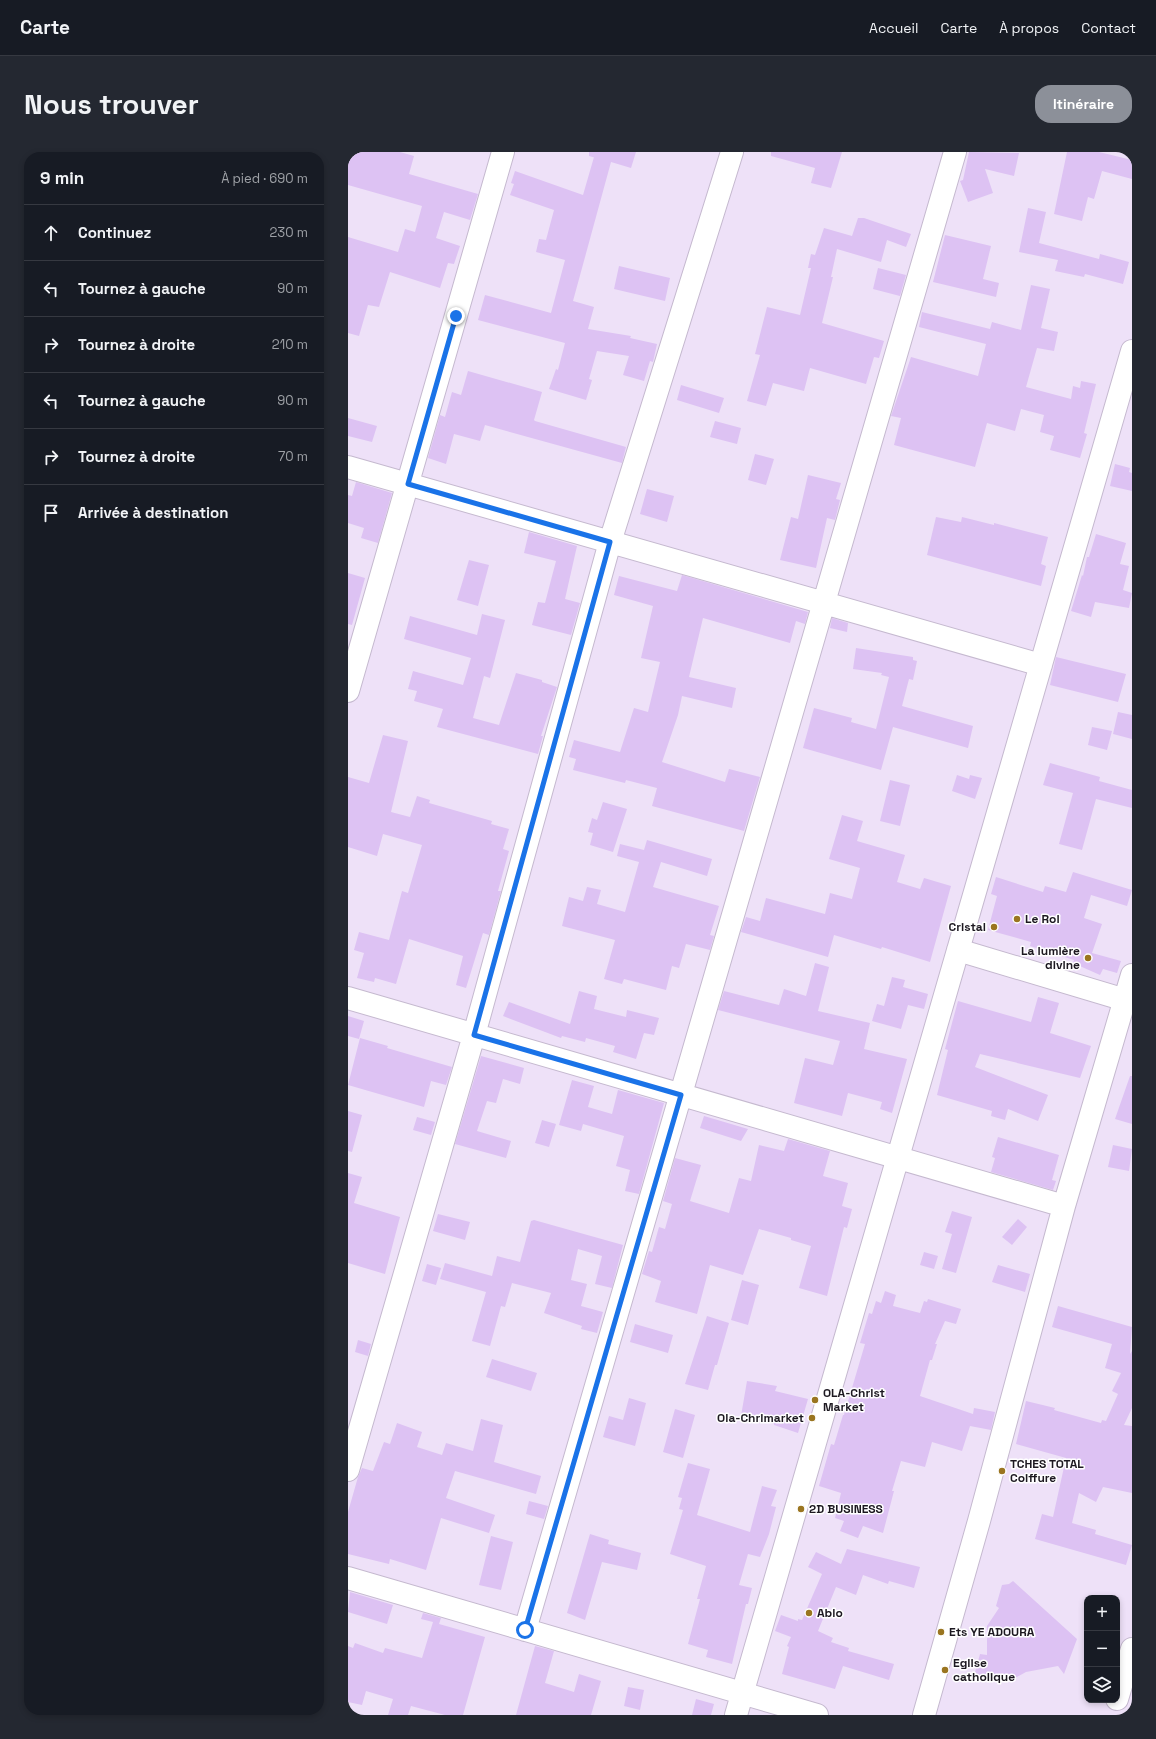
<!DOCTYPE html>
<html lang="fr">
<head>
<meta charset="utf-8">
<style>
  body { margin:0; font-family:"Space Grotesk",sans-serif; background:#242831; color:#f1f3f6 }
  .controls { position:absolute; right:12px; bottom:12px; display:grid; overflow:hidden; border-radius:8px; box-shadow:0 2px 6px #0003 }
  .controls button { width:36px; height:36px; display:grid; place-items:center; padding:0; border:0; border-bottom:1px solid #363941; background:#171b24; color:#f1f3f6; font:20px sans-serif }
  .stop { position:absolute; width:12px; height:12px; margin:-9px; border:3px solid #1a73e8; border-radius:50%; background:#fff }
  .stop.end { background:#1a73e8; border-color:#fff; box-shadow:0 1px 4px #0008 }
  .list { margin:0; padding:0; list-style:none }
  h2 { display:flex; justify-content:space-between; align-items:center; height:52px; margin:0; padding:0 16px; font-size:17px }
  h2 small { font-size:13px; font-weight:400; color:#9ea1a6 }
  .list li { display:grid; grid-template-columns:26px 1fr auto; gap:12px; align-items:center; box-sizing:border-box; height:56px; padding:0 16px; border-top:1px solid #363941 }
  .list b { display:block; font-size:15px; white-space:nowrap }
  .list em { font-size:13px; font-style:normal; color:#9ea1a6 }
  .icon { flex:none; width:22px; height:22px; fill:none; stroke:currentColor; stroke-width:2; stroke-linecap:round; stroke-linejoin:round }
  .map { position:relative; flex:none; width:784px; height:1563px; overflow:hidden; border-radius:16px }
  header { display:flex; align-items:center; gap:24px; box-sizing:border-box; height:56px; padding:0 20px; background:#171b24; border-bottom:1px solid #363941 }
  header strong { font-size:19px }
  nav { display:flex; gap:22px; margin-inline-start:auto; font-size:14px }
  .intro { display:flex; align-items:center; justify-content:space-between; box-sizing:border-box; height:96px; padding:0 24px }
  h1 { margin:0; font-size:28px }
  .button { padding:10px 18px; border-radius:16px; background:#8c9099; color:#fff; font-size:14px; font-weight:700 }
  main { display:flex; gap:24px; padding:0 24px }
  aside { flex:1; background:#171b24; border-radius:16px; box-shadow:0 2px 6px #0003 }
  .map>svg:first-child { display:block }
  .building { fill:#ddc2f3 }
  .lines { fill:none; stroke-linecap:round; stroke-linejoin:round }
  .minor-casing { stroke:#c5b9cf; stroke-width:24 }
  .minor { stroke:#fff; stroke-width:22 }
  .route { stroke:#1a73e8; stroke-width:5 }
  .poi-dot { fill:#9a7520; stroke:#fff; stroke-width:1.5 }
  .labels { text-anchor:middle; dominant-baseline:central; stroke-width:3; stroke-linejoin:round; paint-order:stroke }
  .poi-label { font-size:12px; font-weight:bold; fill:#1c1820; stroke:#fff; text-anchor:start }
</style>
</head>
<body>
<header>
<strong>Carte</strong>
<nav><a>Accueil</a><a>Carte</a><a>À propos</a><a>Contact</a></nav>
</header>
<div class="intro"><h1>Nous trouver</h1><a class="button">Itinéraire</a></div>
<main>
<aside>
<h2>9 min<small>À pied · 690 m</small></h2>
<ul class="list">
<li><svg class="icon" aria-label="ahead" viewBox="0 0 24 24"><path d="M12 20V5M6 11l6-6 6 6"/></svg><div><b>Continuez</b></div><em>230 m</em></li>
<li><svg class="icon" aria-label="left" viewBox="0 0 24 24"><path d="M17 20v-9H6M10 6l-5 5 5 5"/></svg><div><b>Tournez à gauche</b></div><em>90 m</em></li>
<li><svg class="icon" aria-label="right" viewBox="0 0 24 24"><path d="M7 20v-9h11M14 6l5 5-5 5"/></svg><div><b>Tournez à droite</b></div><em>210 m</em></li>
<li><svg class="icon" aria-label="left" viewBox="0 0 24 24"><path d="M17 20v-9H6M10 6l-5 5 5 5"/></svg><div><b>Tournez à gauche</b></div><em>90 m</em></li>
<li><svg class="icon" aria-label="right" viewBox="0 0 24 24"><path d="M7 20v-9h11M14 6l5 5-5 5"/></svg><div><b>Tournez à droite</b></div><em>70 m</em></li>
<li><svg class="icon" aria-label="arrive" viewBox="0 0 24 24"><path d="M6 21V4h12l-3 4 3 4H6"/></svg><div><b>Arrivée à destination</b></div></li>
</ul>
</aside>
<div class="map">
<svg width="784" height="1563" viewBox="0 0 784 1563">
  <rect width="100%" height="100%" fill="#eee1f8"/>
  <path class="building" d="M 0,0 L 52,0 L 66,4 L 61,22 L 130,42 L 122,68 L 96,60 L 88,86 L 112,94 L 106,112 L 100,111 L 92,136 L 42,120 L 31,155 L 20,153 L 11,184 L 0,181 L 0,85 L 50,100 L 57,77 L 67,80 L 74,54 L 0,33 Z
    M 241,0 L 288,0 L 283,16 L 263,10 L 225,149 L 246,155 L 240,177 L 283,184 L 282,186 L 309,192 L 305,210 L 302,209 L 296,229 L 275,223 L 281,204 L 249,199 L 241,227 L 244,228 L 238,248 L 201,237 L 208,217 L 210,218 L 217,191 L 130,168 L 137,143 L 203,161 L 217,108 L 188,100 L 191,87 L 198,88 L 206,58 L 162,43 L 166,32 L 163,31 L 167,19 L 235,43 L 246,5 L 248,6 L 241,4 Z
    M 423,0 L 494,0 L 483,36 L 463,31 L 467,16 L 423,4 Z
    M 621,0 L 671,1 L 666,24 L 637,17 L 645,41 L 620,50 L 612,29 L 615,28 Z
    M 719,0 L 751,0 L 784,8 L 784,27 L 754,19 L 746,47 L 740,45 L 734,69 L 706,62 Z
    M 680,56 L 698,60 L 691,91 L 751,107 L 752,102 L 781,110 L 775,132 L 737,122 L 736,125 L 707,119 L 710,108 L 671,100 Z
    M 510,66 L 516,66 L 563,82 L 558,95 L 539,88 L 533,110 L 489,97 L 483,125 L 485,125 L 474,171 L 536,189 L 531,206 L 526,205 L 518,232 L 462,216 L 456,239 L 425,231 L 418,254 L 399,249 L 412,203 L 407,202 L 419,155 L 452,163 L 463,116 L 460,116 L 463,102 L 467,103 L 476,76 L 504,84 Z
    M 597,83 L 643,94 L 635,127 L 651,131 L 648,145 L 585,130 Z
    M 271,114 L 322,126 L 317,149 L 266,137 Z
    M 530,116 L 558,123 L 552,144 L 525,137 Z
    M 683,133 L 702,137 L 693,176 L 710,180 L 706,199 L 689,196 L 678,235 L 723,247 L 725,234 L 732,236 L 733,229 L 748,232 L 736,281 L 739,282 L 732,306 L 702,298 L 706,284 L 692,280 L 696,263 L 673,257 L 667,279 L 639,271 L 627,315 L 546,293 L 553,266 L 543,264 L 563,205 L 630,224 L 638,192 L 571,175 L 574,160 L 642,177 L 644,170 L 673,178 Z
    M 120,219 L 194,240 L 186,268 L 187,269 L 278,295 L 274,311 L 137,273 L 132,289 L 106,282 L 98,312 L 80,306 L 92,263 L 97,265 L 104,240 L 113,243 Z
    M 333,233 L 376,246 L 371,261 L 329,248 Z
    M 0,266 L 29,274 L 24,290 L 0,284 Z
    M 367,269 L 393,276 L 389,292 L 362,285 Z
    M 407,302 L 426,307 L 418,333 L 400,328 Z
    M 767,312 L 782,316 L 781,320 L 784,321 L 784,339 L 762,334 Z
    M 460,323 L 493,331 L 488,347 L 492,348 L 487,368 L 479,366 L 468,416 L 432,408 L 443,365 L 450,367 Z
    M 8,330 L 44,341 L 30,391 L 13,386 L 16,376 L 0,371 L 0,343 L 4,344 Z
    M 299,337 L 326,344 L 319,370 L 292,362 Z
    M 588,365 L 613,370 L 614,365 L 646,373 L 646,371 L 700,385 L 693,412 L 698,414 L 693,434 L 579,403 Z
    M 181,380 L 229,394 L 217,447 L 232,451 L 223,483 L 184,473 L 190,450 L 197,451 L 208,409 L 176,401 Z
    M 748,382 L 778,391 L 772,412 L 781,414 L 775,438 L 784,441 L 781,456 L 747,450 L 743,465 L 723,459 L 734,423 L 735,424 L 739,405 L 741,405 Z
    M 121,408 L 141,413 L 130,454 L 109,448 Z
    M 0,421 L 17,426 L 4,473 L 0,472 Z
    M 334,423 L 460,460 L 457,472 L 448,469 L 442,491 L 355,466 L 341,525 L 388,536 L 384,556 L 334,544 L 330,563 L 314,610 L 377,630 L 381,617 L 412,625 L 396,679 L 304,654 L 309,636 L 278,628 L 277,631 L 225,618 L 228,607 L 221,605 L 226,588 L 272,600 L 286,556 L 300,560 L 312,510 L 293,506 L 305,454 L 266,443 L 271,424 L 329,439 Z
    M 134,462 L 157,468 L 142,526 L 136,524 L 125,566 L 151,573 L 168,521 L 194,528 L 194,530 L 209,535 L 193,584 L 195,584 L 190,602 L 89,575 L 95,557 L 66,549 L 69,539 L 60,537 L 65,519 L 115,533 L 123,506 L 56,487 L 62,464 L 129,483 Z
    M 484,466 L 500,471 L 499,480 L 482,476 Z
    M 508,496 L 565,505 L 565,508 L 569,509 L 565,528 L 561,527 L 554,554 L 625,574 L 620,596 L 545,575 L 533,618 L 455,596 L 466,556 L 504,566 L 503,570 L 528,577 L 541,525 L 533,523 L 534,521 L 505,517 Z
    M 708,505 L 778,522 L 770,550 L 702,533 Z
    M 770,560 L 784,563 L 784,587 L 765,582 Z
    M 744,575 L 764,579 L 759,598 L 740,593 Z
    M 35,583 L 60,589 L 43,660 L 62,665 L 69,644 L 82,648 L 81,651 L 144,669 L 143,672 L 161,677 L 155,697 L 161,699 L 150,739 L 153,739 L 141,783 L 135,781 L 118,836 L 108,833 L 115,804 L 61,787 L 48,832 L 27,826 L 26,830 L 9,826 L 16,801 L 6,798 L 11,780 L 41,788 L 54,739 L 60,741 L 74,693 L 35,682 L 29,704 L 0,695 L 0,625 L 21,631 Z
    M 702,611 L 752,625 L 751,629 L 784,638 L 784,656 L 748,647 L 734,698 L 711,692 L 725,641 L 695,633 Z
    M 609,623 L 621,627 L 622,623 L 634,626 L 627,647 L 604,639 Z
    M 542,628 L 562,633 L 552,674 L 532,669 Z
    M 255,650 L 279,657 L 265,700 L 242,693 L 245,681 L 240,680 L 244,666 L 249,668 Z
    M 494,663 L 515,669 L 509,689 L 557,703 L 549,730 L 572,737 L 576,726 L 603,734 L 582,810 L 534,795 L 533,797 L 486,783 L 480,805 L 393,780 L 398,765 L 412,769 L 418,746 L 477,762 L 482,741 L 504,747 L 512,716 L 481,707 Z
    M 299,688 L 364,707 L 359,724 L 313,710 L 305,735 L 371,754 L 362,783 L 366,784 L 362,798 L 338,792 L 331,816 L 324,814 L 318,838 L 276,827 L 274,832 L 256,827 L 267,788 L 214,774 L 221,745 L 235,749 L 239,735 L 253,738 L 249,752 L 277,760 L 291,710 L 269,704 L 272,692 L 296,698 Z
    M 725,720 L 784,738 L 779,754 L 743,743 L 736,766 L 754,772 L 744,801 L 773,809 L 769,821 L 755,817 L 752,823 L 725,811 L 726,808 L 682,794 L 683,790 L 640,778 L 649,744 L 643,742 L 648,725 L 695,740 L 697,734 L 718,740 Z
    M 467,811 L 481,815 L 470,859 L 522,871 L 516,897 L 559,907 L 544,961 L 532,957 L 534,950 L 500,941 L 494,964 L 446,951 L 457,906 L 485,913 L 492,889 L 370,858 L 376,839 L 431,853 L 436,837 L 458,844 Z
    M 544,825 L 557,828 L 555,835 L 580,842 L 576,857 L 560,853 L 553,877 L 524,869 L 529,852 L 536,854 Z
    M 231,839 L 249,844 L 246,857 L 278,865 L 279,858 L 311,866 L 306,883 L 296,881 L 288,907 L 265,900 L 267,894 L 238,886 L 237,890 L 214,884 L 213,886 L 155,864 L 161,850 L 222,872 Z
    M 690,845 L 711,851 L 702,881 L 743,894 L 732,926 L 632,902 L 627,915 L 700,943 L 690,969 L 660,957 L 657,968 L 643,964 L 644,959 L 589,943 L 600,898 L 597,897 L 610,849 L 683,870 Z
    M 0,864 L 16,869 L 11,887 L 0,884 Z
    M 12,886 L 40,894 L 39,896 L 104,915 L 98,933 L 83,929 L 76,955 L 0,933 Z
    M 133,904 L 176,916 L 172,932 L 155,927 L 148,951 L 139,949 L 129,979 L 163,989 L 158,1006 L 107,992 Z
    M 782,924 L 784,924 L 784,972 L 767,967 Z
    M 224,928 L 246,934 L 240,955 L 264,962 L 270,938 L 316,951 L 291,1042 L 277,1039 L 282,1018 L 268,1014 L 276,984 L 235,972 L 233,979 L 211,973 Z
    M 0,959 L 14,963 L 4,1000 L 0,999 Z
    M 356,964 L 400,977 L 393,989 L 352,976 Z
    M 69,965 L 87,970 L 83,983 L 65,978 Z
    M 194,968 L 208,972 L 201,995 L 187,991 Z
    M 650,985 L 711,1003 L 704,1028 L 708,1029 L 705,1038 L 643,1020 L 647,1006 L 644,1005 Z
    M 440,987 L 482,999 L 475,1024 L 500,1031 L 494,1054 L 504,1057 L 499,1076 L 496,1075 L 479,1144 L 451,1136 L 463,1094 L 443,1088 L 443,1086 L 411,1077 L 395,1123 L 362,1113 L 349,1162 L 307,1150 L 313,1129 L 294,1122 L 301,1099 L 304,1100 L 311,1075 L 317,1077 L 324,1052 L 315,1049 L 327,1006 L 353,1013 L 342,1049 L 381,1061 L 391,1026 L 403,1029 L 411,993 L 436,999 Z
    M 765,993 L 784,997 L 781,1019 L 760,1015 Z
    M 0,1021 L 14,1025 L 6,1051 L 52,1065 L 37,1122 L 0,1111 Z
    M 604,1059 L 624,1065 L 608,1121 L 594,1117 L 604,1082 L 597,1080 Z
    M 90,1062 L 122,1070 L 117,1088 L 85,1079 Z
    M 670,1067 L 679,1075 L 664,1093 L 654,1085 Z
    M 186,1068 L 275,1093 L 264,1136 L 247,1132 L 254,1104 L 230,1097 L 223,1128 L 239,1132 L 233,1154 L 255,1160 L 249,1181 L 233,1177 L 234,1174 L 196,1161 L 203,1141 L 164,1131 L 157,1155 L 153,1154 L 142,1194 L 124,1189 L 138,1140 L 92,1127 L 97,1111 L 144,1124 L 149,1104 L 172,1110 L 183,1069 Z
    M 576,1100 L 590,1104 L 586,1117 L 572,1113 Z
    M 79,1112 L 93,1116 L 88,1133 L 74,1129 Z
    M 650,1113 L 682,1122 L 677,1140 L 644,1130 Z
    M 394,1128 L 411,1133 L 400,1173 L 383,1168 Z
    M 537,1139 L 548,1143 L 545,1154 L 572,1161 L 576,1149 L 579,1150 L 580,1147 L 613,1157 L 608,1172 L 597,1169 L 587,1192 L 589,1192 L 584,1208 L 582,1208 L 572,1244 L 625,1262 L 626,1256 L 647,1260 L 643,1278 L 622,1274 L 614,1299 L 584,1290 L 577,1315 L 553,1309 L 544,1339 L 546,1339 L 535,1381 L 515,1374 L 510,1386 L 492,1379 L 496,1369 L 487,1366 L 493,1341 L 471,1334 L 483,1292 L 486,1293 L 495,1263 L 496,1263 L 517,1192 L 512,1191 L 521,1161 L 524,1162 L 528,1149 L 533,1151 Z
    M 710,1154 L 784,1175 L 782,1202 L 784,1199 L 784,1256 L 776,1273 L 784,1274 L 784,1341 L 755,1335 L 748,1350 L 731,1341 L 724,1371 L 748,1378 L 747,1382 L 784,1393 L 778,1413 L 687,1387 L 694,1362 L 705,1365 L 718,1306 L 668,1292 L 678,1249 L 707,1256 L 706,1258 L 753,1271 L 754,1268 L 758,1269 L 770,1242 L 764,1239 L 773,1221 L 757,1216 L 764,1192 L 704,1175 Z
    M 359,1164 L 381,1171 L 369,1213 L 367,1213 L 360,1238 L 337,1232 Z
    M 287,1172 L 325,1183 L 320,1201 L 282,1190 Z
    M 10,1188 L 23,1192 L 20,1204 L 7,1200 Z
    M 144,1207 L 189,1221 L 183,1239 L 138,1225 Z
    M 399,1229 L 429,1234 L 427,1239 L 460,1247 L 450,1281 L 426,1273 L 426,1272 L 393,1264 Z
    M 281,1246 L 298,1251 L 287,1294 L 255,1285 L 261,1264 L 275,1268 Z
    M 327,1257 L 347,1263 L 335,1306 L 315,1300 Z
    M 133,1267 L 155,1273 L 146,1310 L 193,1324 L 188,1342 L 107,1319 L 98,1346 L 147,1363 L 141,1381 L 93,1366 L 78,1418 L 42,1407 L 41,1412 L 0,1402 L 0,1360 L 10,1325 L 14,1316 L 25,1319 L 36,1290 L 42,1292 L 49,1271 L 74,1280 L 69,1295 L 94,1303 L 98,1291 L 125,1299 Z
    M 340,1311 L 362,1317 L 349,1363 L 402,1380 L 414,1334 L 429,1338 L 423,1354 L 428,1355 L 421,1382 L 412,1405 L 400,1402 L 391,1433 L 404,1436 L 400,1452 L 398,1452 L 384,1512 L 358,1505 L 360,1498 L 340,1492 L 352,1447 L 349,1447 L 358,1414 L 322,1402 L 335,1358 L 331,1357 L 334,1346 L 330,1345 Z
    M 181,1349 L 200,1354 L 196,1367 L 178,1362 Z
    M 242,1382 L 261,1388 L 260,1392 L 293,1401 L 289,1418 L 254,1410 L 237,1468 L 219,1461 Z
    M 143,1384 L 165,1390 L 153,1438 L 131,1433 Z
    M 499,1397 L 572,1415 L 566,1436 L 541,1429 L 540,1432 L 515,1423 L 508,1443 L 488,1435 L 470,1479 L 485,1486 L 483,1490 L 501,1496 L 500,1499 L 546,1512 L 541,1528 L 495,1514 L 487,1537 L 434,1522 L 441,1495 L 439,1494 L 443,1485 L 427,1479 L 433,1463 L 450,1469 L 450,1467 L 454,1468 L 474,1422 L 460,1415 L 468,1400 L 493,1412 Z
    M 665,1429 L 729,1487 L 716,1522 L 710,1514 L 678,1520 L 667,1526 L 632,1528 L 632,1525 L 626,1524 L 632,1502 L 639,1503 L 639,1474 L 651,1456 L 648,1454 L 654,1433 L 661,1432 Z
    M 2,1440 L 45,1453 L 39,1472 L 0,1460 Z
    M 75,1461 L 93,1466 L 91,1472 L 137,1485 L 115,1563 L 97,1563 L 63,1554 L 60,1563 L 40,1563 L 45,1547 L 18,1539 L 14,1553 L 0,1550 L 0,1494 L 5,1496 L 7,1491 L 35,1501 L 37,1496 L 74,1506 L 85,1470 L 73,1467 Z
    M 187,1494 L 206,1499 L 197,1531 L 226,1540 L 231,1522 L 253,1529 L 243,1563 L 168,1563 Z
    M 280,1535 L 296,1538 L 292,1558 L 276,1554 Z
    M 348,1547 L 366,1552 L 363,1563 L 344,1563 Z"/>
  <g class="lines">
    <g class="minor-casing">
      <path id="minor" d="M 0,315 L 693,513
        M 0,539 L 155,0
        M 610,798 L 784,850
        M 0,846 L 716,1054
        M 0,1318 L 126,883 L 262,390 L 384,0
        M 0,1426 L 469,1563
        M 177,1478 L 607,0
        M 769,1547 L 784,1497
        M 388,1563 L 784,199
        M 576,1563 L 631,1369 L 716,1054 L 784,823"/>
    </g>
    <use href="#minor" class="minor"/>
  </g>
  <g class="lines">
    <path class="route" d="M 108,164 L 60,332 L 262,390 L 126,883 L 333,943 L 177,1478"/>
  </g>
  <g class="poi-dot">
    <circle cx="669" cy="767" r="4"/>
    <circle cx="646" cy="775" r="4"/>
    <circle cx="740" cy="806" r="4"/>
    <circle cx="467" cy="1248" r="4"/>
    <circle cx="464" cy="1266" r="4"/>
    <circle cx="654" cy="1319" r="4"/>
    <circle cx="453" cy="1357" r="4"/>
    <circle cx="461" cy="1461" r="4"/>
    <circle cx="593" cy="1480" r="4"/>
    <circle cx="597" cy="1518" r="4"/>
  </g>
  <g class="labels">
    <g class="poi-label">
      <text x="677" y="767">Le Roi</text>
      <text x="638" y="775" text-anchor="end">Cristal</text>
      <text x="732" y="799" text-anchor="end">La lumière<tspan x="732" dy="14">divine</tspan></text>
      <text x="475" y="1241">OLA-Christ<tspan x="475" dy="14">Market</tspan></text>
      <text x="456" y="1266" text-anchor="end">Ola-Chrimarket</text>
      <text x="662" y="1312">TCHES TOTAL<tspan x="662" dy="14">Coiffure</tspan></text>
      <text x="461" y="1357">2D BUSINESS</text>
      <text x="469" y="1461">Ablo</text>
      <text x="601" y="1480">Ets YE ADOURA</text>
      <text x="605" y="1511">Eglise<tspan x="605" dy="14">catholique</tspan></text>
    </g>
  </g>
</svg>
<div class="controls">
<button>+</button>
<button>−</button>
<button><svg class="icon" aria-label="layers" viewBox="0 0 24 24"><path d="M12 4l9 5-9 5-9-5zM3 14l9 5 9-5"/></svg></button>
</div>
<div class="stop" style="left:177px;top:1478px"></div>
<div class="stop end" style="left:108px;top:164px"></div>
</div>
</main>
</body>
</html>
